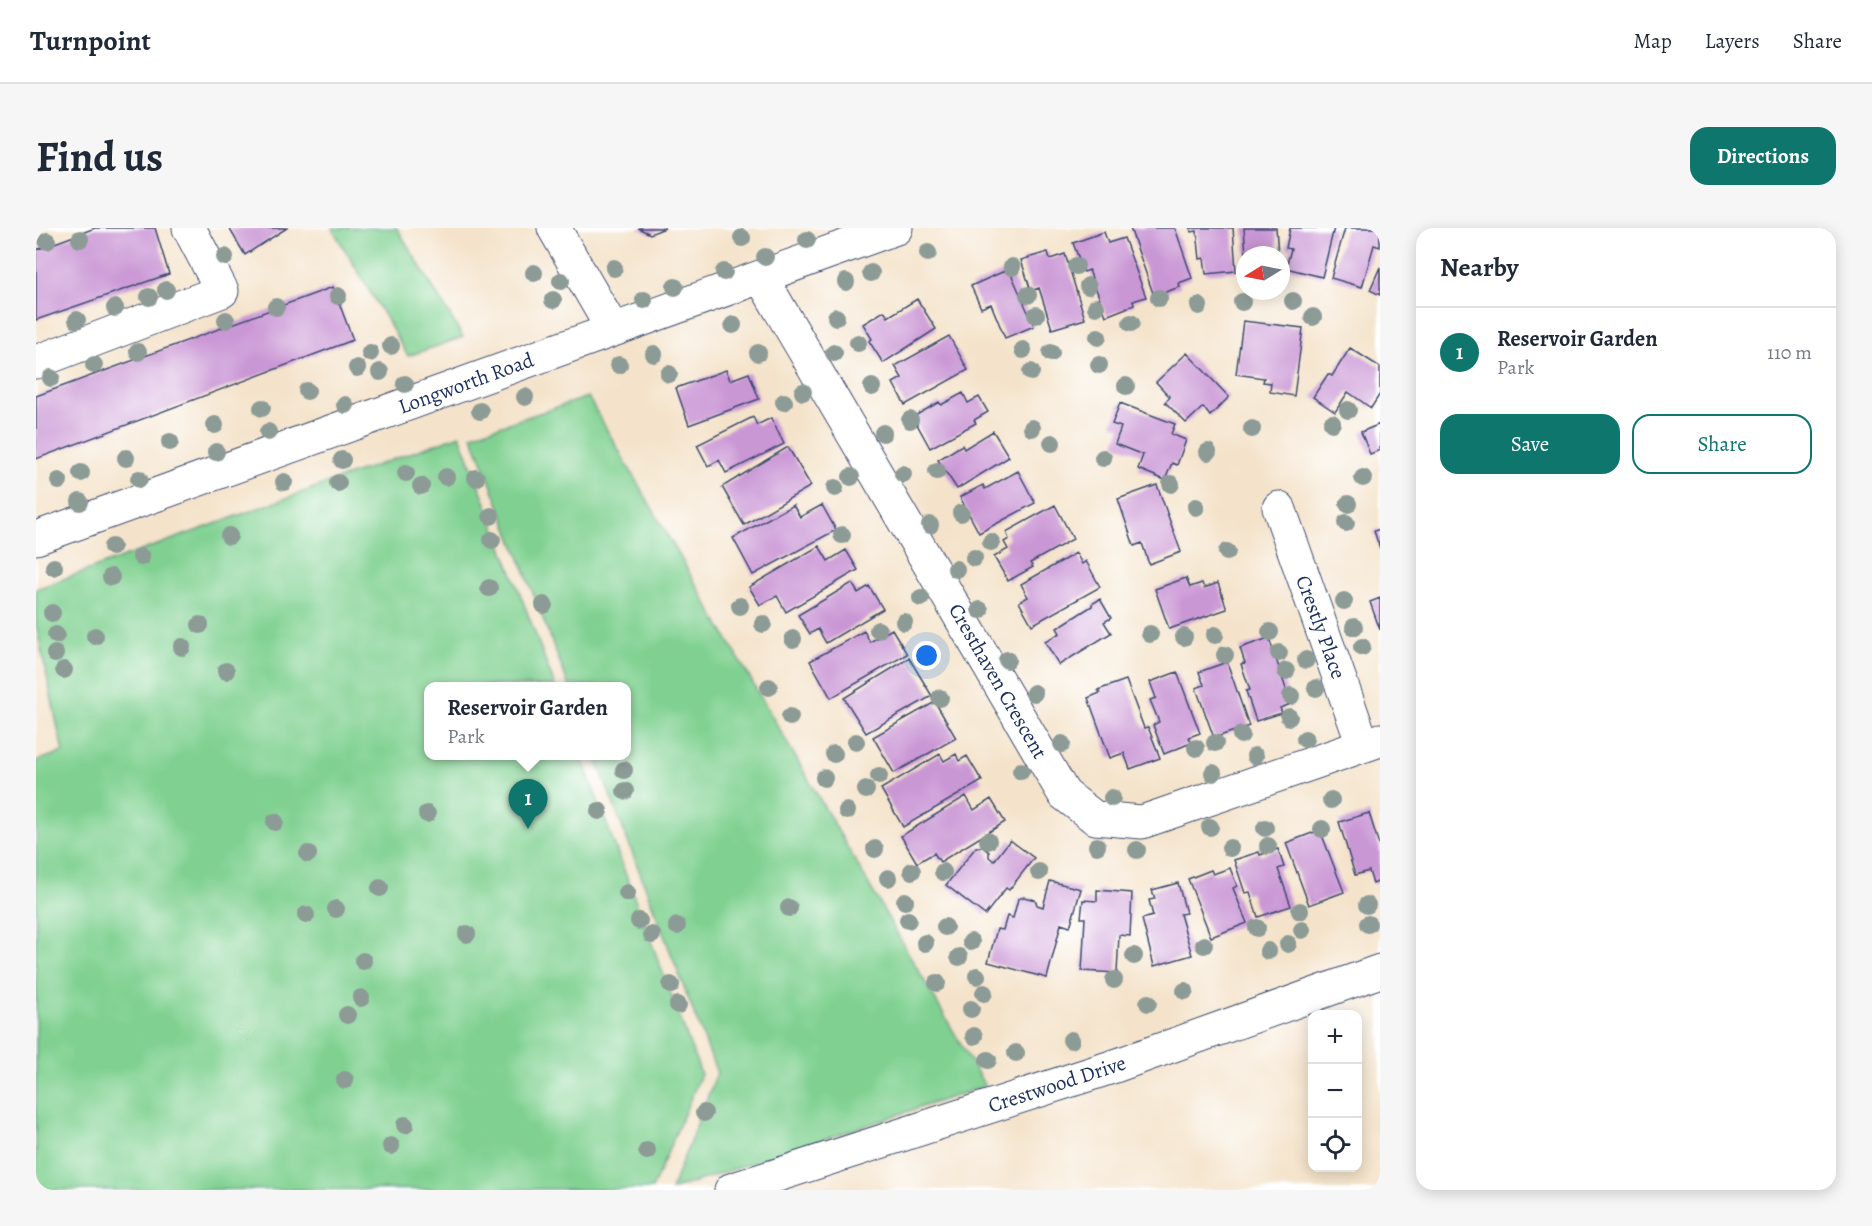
<!DOCTYPE html>
<html lang="en">
<head>
<meta charset="utf-8">
<style>
  body { margin:0; font-family:Alegreya,serif; background:#f6f6f7; color:#1f2937 }
  .controls { position:absolute; right:18px; bottom:18px; display:grid; overflow:hidden; border-radius:12px; box-shadow:0 3px 15px #0003 }
  .controls button { width:54px; height:54px; display:grid; place-items:center; padding:0; border:0; border-bottom:2px solid #e0e1e3; background:#fff; color:#1f2937; font:30px sans-serif }
  .compass { position:absolute; left:1200px; top:18px; width:54px; height:54px; border-radius:50%; background:#fff; box-shadow:0 3px 15px #0003; rotate:260deg }
  .you { position:absolute; left:891px; top:428px; width:21px; height:21px; margin:-15px; border:4px solid #fff; border-radius:50%; background:#1a73e8; box-shadow:0 0 0 9px #1a73e833 }
  .badge { display:grid; place-items:center; width:39px; height:39px; border-radius:50%; background:#0f766e; color:#fff; font-size:20px; font-weight:700 }
  .pin { position:absolute; translate:-50% -50px; filter:drop-shadow(0 2px 3px #0008) }
  .pin::after { content:''; position:absolute; top:32px; width:21px; height:18px; background:inherit; clip-path:polygon(0 0,100% 0,50% 100%) }
  .popup { position:absolute; left:388px; top:454px; width:207px; height:78px; box-sizing:border-box; display:grid; place-content:center; border-radius:12px; background:#fff; filter:drop-shadow(0 2px 4px #0005); font-size:20px; white-space:nowrap; color:#747a83 }
  .popup b { font-size:22px; color:#1f2937 }
  .popup::after { content:''; position:absolute; left:50%; top:100%; margin-left:-12px; border:12px solid transparent; border-top-color:#fff }
  .list { margin:0; padding:0; list-style:none }
  h2 { display:flex; justify-content:space-between; align-items:center; height:78px; margin:0; padding:0 24px; font-size:26px }
  h2 small { font-size:20px; font-weight:400; color:#747a83 }
  .list li { display:grid; grid-template-columns:39px 1fr auto; gap:18px; align-items:center; box-sizing:border-box; height:90px; padding:0 24px; border-top:2px solid #e0e1e3 }
  .list b { display:block; font-size:22px; white-space:nowrap }
  .list p { margin:0; font-size:20px; white-space:nowrap; color:#747a83 }
  .list em { font-size:20px; font-style:normal; color:#747a83 }
  .actions { display:flex; gap:12px; padding:18px 24px }
  .actions a { flex:1; padding:14px 0; border:2px solid #0f766e; border-radius:18px; text-align:center; font-size:21px; color:#0f766e }
  .actions .main { background:#0f766e; color:#fff }
  .icon { flex:none; width:33px; height:33px; fill:none; stroke:currentColor; stroke-width:2; stroke-linecap:round; stroke-linejoin:round }
  .map { position:relative; flex:none; width:1344px; height:962px; overflow:hidden; border-radius:18px }
  header { display:flex; align-items:center; gap:36px; box-sizing:border-box; height:84px; padding:0 30px; background:#fff; border-bottom:2px solid #e0e1e3 }
  header strong { font-size:28px }
  nav { display:flex; gap:33px; margin-inline-start:auto; font-size:21px }
  .intro { display:flex; align-items:center; justify-content:space-between; box-sizing:border-box; height:144px; padding:0 36px }
  h1 { margin:0; font-size:42px }
  .button { padding:15px 27px; border-radius:18px; background:#0f766e; color:#fff; font-size:21px; font-weight:700 }
  main { display:flex; gap:36px; padding:0 36px }
  aside { flex:1; background:#fff; border-radius:18px; box-shadow:0 3px 15px #0003 }
  .map>svg:first-child { display:block }
  .green { fill:#80d191; stroke:#4e8078; stroke-width:1.5 }
  .building { fill:#ca97d5 }
  .lines { fill:none; stroke-linecap:round; stroke-linejoin:round }
  .minor-casing { stroke:#3c4a6e; stroke-width:35 }
  .minor { stroke:#fff; stroke-width:33 }
  .tree { fill:#8d9b97 }
  .labels { text-anchor:middle; dominant-baseline:central; stroke-width:6; stroke-linejoin:round; paint-order:stroke }
  .street-label { font-size:21px; fill:#1b2f5e; stroke:#fff }
</style>
</head>
<body>
<header>
<strong>Turnpoint</strong>
<nav><a>Map</a><a>Layers</a><a>Share</a></nav>
</header>
<div class="intro"><h1>Find us</h1><a class="button">Directions</a></div>
<main>
<div class="map">
<svg width="1344" height="962" viewBox="0 0 1344 962">
  <rect width="100%" height="100%" fill="#fff"/>
  <filter id="ink" filterUnits="userSpaceOnUse"><feTurbulence type="fractalNoise" baseFrequency=".0167" numOctaves="2"/><feDisplacementMap in="SourceGraphic" scale="12" xChannelSelector="R" yChannelSelector="G"/><feConvolveMatrix kernelMatrix="1 2 1 2 8 2 1 2 1" color-interpolation-filters="sRGB"/></filter>
  <filter id="wash" filterUnits="userSpaceOnUse"><feTurbulence type="fractalNoise" baseFrequency=".008" numOctaves="4" result="noise"/><feDisplacementMap in="SourceGraphic" scale="24" xChannelSelector="R" yChannelSelector="G"/><feGaussianBlur stdDeviation="1.35" result="paint"/><feColorMatrix in="noise" values="0 0 0 0 0 0 0 0 0 0 0 0 0 0 0 0 0 1.4 0 .05"/><feComposite in="paint" operator="in"/></filter>
  <g filter="url(#wash)">
    <rect width="100%" height="100%" fill="#f4e3ca"/>
    <path class="green" d="M 296,0 L 361,0 L 427,109 L 372,128 Z
      M 552,169 L 949,858 L 635,962 L 681,845 L 559,528 L 591,528 L 591,458 L 533,458 L 436,207 Z
      M 424,207 L 519,458 L 393,458 L 393,528 L 545,528 L 665,846 L 616,961 L 0,962 L 0,533 L 27,524 L 0,397 L 0,361 Z"/>
    <g id="blocks">
      <path class="building" d="M 59,0 L 119,0 L 133,46 L 0,92 L 0,22 Z
        M 193,0 L 251,0 L 209,27 Z
        M 602,0 L 629,0 L 614,6 Z
        M 1094,0 L 1139,0 L 1156,50 L 1143,55 L 1144,59 L 1118,68 Z
        M 1154,0 L 1197,0 L 1200,43 L 1170,46 L 1168,30 L 1164,31 L 1161,3 L 1155,4 Z
        M 1208,0 L 1240,0 L 1242,27 L 1210,27 Z
        M 1254,0 L 1298,0 L 1286,49 L 1250,40 L 1255,21 L 1250,20 Z
        M 1309,0 L 1344,0 L 1344,19 L 1338,17 L 1326,59 L 1295,50 Z
        M 1068,4 L 1072,15 L 1088,10 L 1110,69 L 1097,73 L 1098,77 L 1070,88 L 1053,42 L 1048,44 L 1037,15 Z
        M 1012,24 L 1014,31 L 1029,26 L 1049,91 L 1016,101 L 1003,60 L 995,63 L 985,32 Z
        M 1344,39 L 1344,67 L 1334,62 Z
        M 973,41 L 998,98 L 969,110 L 955,76 L 945,80 L 935,58 Z
        M 297,59 L 317,112 L 0,231 L 0,168 Z
        M 881,71 L 900,101 L 847,135 L 833,113 L 836,111 L 827,96 L 848,83 L 852,89 Z
        M 1207,93 L 1267,100 L 1258,168 L 1234,164 L 1235,155 L 1227,154 L 1228,150 L 1200,146 Z
        M 913,108 L 932,142 L 869,177 L 857,155 L 866,150 L 859,138 Z
        M 1314,120 L 1344,139 L 1344,166 L 1335,180 L 1312,164 L 1299,184 L 1277,169 L 1292,146 L 1296,148 Z
        M 1151,125 L 1193,169 L 1174,188 L 1167,179 L 1150,195 L 1129,174 L 1134,169 L 1120,154 Z
        M 690,142 L 694,152 L 713,145 L 723,171 L 653,197 L 640,160 Z
        M 927,165 L 932,175 L 943,169 L 952,184 L 938,192 L 940,195 L 894,220 L 877,189 L 903,174 L 905,177 Z
        M 1084,175 L 1139,196 L 1135,206 L 1150,212 L 1141,237 L 1136,235 L 1129,252 L 1102,241 L 1107,227 L 1079,216 L 1085,199 L 1076,196 Z
        M 717,189 L 721,197 L 735,190 L 748,216 L 690,245 L 683,232 L 672,238 L 661,217 Z
        M 1344,196 L 1344,222 L 1334,226 L 1325,204 Z
        M 957,203 L 973,229 L 921,261 L 902,232 L 926,217 L 928,221 Z
        M 752,219 L 775,258 L 708,297 L 686,259 Z
        M 982,243 L 999,275 L 943,305 L 924,269 L 947,257 L 949,261 Z
        M 1121,257 L 1145,324 L 1113,336 L 1106,315 L 1098,318 L 1082,271 Z
        M 757,277 L 764,289 L 786,277 L 800,302 L 717,347 L 697,310 Z
        M 1019,277 L 1037,311 L 994,335 L 997,339 L 972,353 L 958,329 L 972,321 L 968,314 L 973,311 L 970,304 Z
        M 1344,301 L 1344,321 L 1338,303 Z
        M 783,318 L 792,333 L 810,322 L 822,342 L 750,384 L 741,368 L 724,377 L 713,359 Z
        M 1040,325 L 1046,336 L 1050,333 L 1064,359 L 996,397 L 983,374 L 992,369 L 985,356 Z
        M 1150,350 L 1154,359 L 1166,355 L 1168,360 L 1182,355 L 1191,381 L 1133,401 L 1119,361 Z
        M 816,355 L 822,365 L 833,358 L 847,381 L 790,415 L 782,401 L 774,406 L 762,387 Z
        M 1344,370 L 1344,402 L 1334,374 Z
        M 1064,371 L 1075,390 L 1068,394 L 1075,405 L 1023,437 L 1009,414 L 1024,405 L 1021,400 L 1056,378 L 1056,376 Z
        M 856,401 L 871,426 L 795,470 L 774,433 L 828,403 L 834,414 Z
        M 1233,410 L 1255,476 L 1244,480 L 1246,485 L 1220,493 L 1210,463 L 1214,462 L 1205,436 L 1209,435 L 1204,420 Z
        M 873,430 L 896,468 L 830,505 L 808,470 Z
        M 1191,434 L 1213,498 L 1178,510 L 1160,460 L 1168,457 L 1163,444 Z
        M 1141,444 L 1164,505 L 1153,509 L 1155,515 L 1128,526 L 1117,497 L 1123,494 L 1114,472 L 1120,470 L 1114,454 Z
        M 1090,452 L 1108,500 L 1112,499 L 1124,530 L 1094,541 L 1088,525 L 1074,530 L 1052,470 L 1064,465 L 1062,462 Z
        M 899,474 L 920,510 L 858,545 L 837,509 Z
        M 904,526 L 908,533 L 920,526 L 923,533 L 931,528 L 946,553 L 867,599 L 845,561 Z
        M 930,568 L 938,582 L 955,571 L 969,594 L 904,634 L 898,625 L 881,635 L 865,608 Z
        M 1333,585 L 1344,620 L 1344,653 L 1337,656 L 1333,643 L 1319,647 L 1303,594 Z
        M 1284,602 L 1308,664 L 1273,677 L 1250,615 Z
        M 974,612 L 998,630 L 973,662 L 970,660 L 949,687 L 910,657 L 940,619 L 946,619 L 953,624 L 953,629 L 958,633 Z
        M 1242,621 L 1248,639 L 1242,641 L 1255,678 L 1222,689 L 1214,664 L 1209,665 L 1198,632 L 1223,624 L 1224,627 Z
        M 1194,640 L 1201,658 L 1197,660 L 1211,695 L 1175,709 L 1152,651 L 1175,642 L 1177,646 Z
        M 1014,653 L 1045,661 L 1034,699 L 1025,696 L 1011,750 L 952,734 L 961,701 L 967,702 L 971,688 L 977,690 L 982,671 L 988,669 L 999,672 L 1001,677 L 1007,679 Z
        M 1142,655 L 1150,685 L 1144,686 L 1156,727 L 1118,738 L 1106,691 L 1117,688 L 1113,672 L 1119,671 L 1116,662 Z
        M 1061,662 L 1096,665 L 1094,708 L 1083,707 L 1081,745 L 1046,743 L 1049,690 L 1045,690 L 1047,672 L 1061,673 Z"/>
    </g>
  </g>
  <g filter="url(#ink)">
    <use href="#blocks" fill-opacity="0" stroke="#3c4a6e" stroke-width="1.5"/>
    <g class="lines">
      <g class="minor-casing">
        <path id="minor" d="M 518,0 L 577,102
          M 725,49 L 1028,566 L 1059,590 L 1106,594 L 1344,512
          M 0,134 L 186,63 L 153,0
          M 1243,280 L 1327,517
          M 0,310 L 860,0
          M 695,962 L 1079,838 L 1344,743"/>
      </g>
      <use href="#minor" class="minor"/>
    </g>
    <g class="tree">
      <circle cx="706" cy="10" r="9"/>
      <circle cx="44" cy="11" r="9"/>
      <circle cx="771" cy="12" r="9"/>
      <circle cx="11" cy="13" r="9"/>
      <circle cx="892" cy="25" r="9"/>
      <circle cx="189" cy="29" r="9"/>
      <circle cx="729" cy="29" r="9"/>
      <circle cx="1040" cy="38" r="9"/>
      <circle cx="976" cy="39" r="9"/>
      <circle cx="578" cy="40" r="9"/>
      <circle cx="688" cy="44" r="9"/>
      <circle cx="498" cy="45" r="9"/>
      <circle cx="835" cy="45" r="9"/>
      <circle cx="525" cy="53" r="9"/>
      <circle cx="810" cy="54" r="9"/>
      <circle cx="1052" cy="58" r="9"/>
      <circle cx="639" cy="59" r="9"/>
      <circle cx="130" cy="62" r="9"/>
      <circle cx="992" cy="67" r="9"/>
      <circle cx="302" cy="68" r="9"/>
      <circle cx="113" cy="69" r="9"/>
      <circle cx="1123" cy="70" r="9"/>
      <circle cx="517" cy="72" r="9"/>
      <circle cx="608" cy="72" r="9"/>
      <circle cx="1257" cy="73" r="9"/>
      <circle cx="1206" cy="74" r="9"/>
      <circle cx="1163" cy="78" r="9"/>
      <circle cx="240" cy="79" r="9"/>
      <circle cx="1060" cy="79" r="9"/>
      <circle cx="79" cy="80" r="9"/>
      <circle cx="1000" cy="87" r="9"/>
      <circle cx="800" cy="89" r="9"/>
      <circle cx="1277" cy="89" r="9"/>
      <circle cx="41" cy="92" r="9"/>
      <circle cx="190" cy="92" r="9"/>
      <circle cx="1095" cy="95" r="9"/>
      <circle cx="697" cy="97" r="9"/>
      <circle cx="1062" cy="109" r="9"/>
      <circle cx="822" cy="115" r="9"/>
      <circle cx="355" cy="118" r="9"/>
      <circle cx="987" cy="122" r="9"/>
      <circle cx="102" cy="124" r="9"/>
      <circle cx="334" cy="125" r="9"/>
      <circle cx="722" cy="125" r="9"/>
      <circle cx="798" cy="125" r="9"/>
      <circle cx="1015" cy="125" r="9"/>
      <circle cx="618" cy="126" r="9"/>
      <circle cx="58" cy="137" r="9"/>
      <circle cx="583" cy="137" r="9"/>
      <circle cx="1063" cy="137" r="9"/>
      <circle cx="321" cy="140" r="9"/>
      <circle cx="344" cy="144" r="9"/>
      <circle cx="995" cy="144" r="9"/>
      <circle cx="633" cy="146" r="9"/>
      <circle cx="15" cy="150" r="9"/>
      <circle cx="369" cy="156" r="9"/>
      <circle cx="1090" cy="158" r="9"/>
      <circle cx="836" cy="159" r="9"/>
      <circle cx="271" cy="163" r="9"/>
      <circle cx="767" cy="164" r="9"/>
      <circle cx="489" cy="169" r="9"/>
      <circle cx="748" cy="174" r="9"/>
      <circle cx="309" cy="177" r="9"/>
      <circle cx="226" cy="180" r="9"/>
      <circle cx="1312" cy="182" r="9"/>
      <circle cx="444" cy="183" r="9"/>
      <circle cx="874" cy="192" r="9"/>
      <circle cx="1296" cy="195" r="9"/>
      <circle cx="179" cy="197" r="9"/>
      <circle cx="996" cy="200" r="9"/>
      <circle cx="1216" cy="201" r="9"/>
      <circle cx="232" cy="204" r="9"/>
      <circle cx="847" cy="205" r="9"/>
      <circle cx="134" cy="214" r="9"/>
      <circle cx="1016" cy="215" r="9"/>
      <circle cx="180" cy="224" r="9"/>
      <circle cx="1172" cy="224" r="9"/>
      <circle cx="90" cy="230" r="9"/>
      <circle cx="1067" cy="230" r="9"/>
      <circle cx="306" cy="232" r="9"/>
      <circle cx="901" cy="243" r="9"/>
      <circle cx="45" cy="245" r="9"/>
      <circle cx="370" cy="245" r="9"/>
      <circle cx="867" cy="246" r="9"/>
      <circle cx="410" cy="249" r="9"/>
      <circle cx="815" cy="249" r="9"/>
      <circle cx="440" cy="250" r="9"/>
      <circle cx="1327" cy="250" r="9"/>
      <circle cx="103" cy="251" r="9"/>
      <circle cx="23" cy="253" r="9"/>
      <circle cx="248" cy="254" r="9"/>
      <circle cx="302" cy="255" r="9"/>
      <circle cx="1135" cy="256" r="9"/>
      <circle cx="385" cy="258" r="9"/>
      <circle cx="799" cy="260" r="9"/>
      <circle cx="44" cy="274" r="9"/>
      <circle cx="1312" cy="276" r="9"/>
      <circle cx="1160" cy="279" r="9"/>
      <circle cx="925" cy="285" r="9"/>
      <circle cx="455" cy="288" r="9"/>
      <circle cx="1310" cy="295" r="9"/>
      <circle cx="894" cy="297" r="9"/>
      <circle cx="806" cy="307" r="9"/>
      <circle cx="193" cy="308" r="9"/>
      <circle cx="456" cy="312" r="9"/>
      <circle cx="955" cy="314" r="9"/>
      <circle cx="76" cy="319" r="9"/>
      <circle cx="1191" cy="324" r="9"/>
      <circle cx="105" cy="329" r="9"/>
      <circle cx="938" cy="330" r="9"/>
      <circle cx="18" cy="339" r="9"/>
      <circle cx="920" cy="341" r="9"/>
      <circle cx="75" cy="349" r="9"/>
      <circle cx="453" cy="360" r="9"/>
      <circle cx="885" cy="370" r="9"/>
      <circle cx="1308" cy="373" r="9"/>
      <circle cx="508" cy="377" r="9"/>
      <circle cx="704" cy="378" r="9"/>
      <circle cx="944" cy="382" r="9"/>
      <circle cx="16" cy="385" r="9"/>
      <circle cx="868" cy="394" r="9"/>
      <circle cx="727" cy="396" r="9"/>
      <circle cx="164" cy="397" r="9"/>
      <circle cx="1318" cy="399" r="9"/>
      <circle cx="842" cy="402" r="9"/>
      <circle cx="1234" cy="404" r="9"/>
      <circle cx="1114" cy="406" r="9"/>
      <circle cx="20" cy="407" r="9"/>
      <circle cx="1179" cy="407" r="9"/>
      <circle cx="59" cy="408" r="9"/>
      <circle cx="1148" cy="409" r="9"/>
      <circle cx="757" cy="411" r="9"/>
      <circle cx="146" cy="419" r="9"/>
      <circle cx="1326" cy="419" r="9"/>
      <circle cx="1243" cy="425" r="9"/>
      <circle cx="19" cy="426" r="9"/>
      <circle cx="1189" cy="427" r="9"/>
      <circle cx="971" cy="432" r="9"/>
      <circle cx="1270" cy="432" r="9"/>
      <circle cx="28" cy="442" r="9"/>
      <circle cx="190" cy="443" r="9"/>
      <circle cx="1250" cy="443" r="9"/>
      <circle cx="733" cy="459" r="9"/>
      <circle cx="1280" cy="460" r="9"/>
      <circle cx="998" cy="465" r="9"/>
      <circle cx="1255" cy="468" r="9"/>
      <circle cx="904" cy="470" r="9"/>
      <circle cx="754" cy="489" r="9"/>
      <circle cx="1253" cy="489" r="9"/>
      <circle cx="1205" cy="507" r="9"/>
      <circle cx="1269" cy="511" r="9"/>
      <circle cx="820" cy="514" r="9"/>
      <circle cx="1179" cy="515" r="9"/>
      <circle cx="1026" cy="516" r="9"/>
      <circle cx="1160" cy="520" r="9"/>
      <circle cx="798" cy="526" r="9"/>
      <circle cx="1219" cy="528" r="9"/>
      <circle cx="588" cy="542" r="9"/>
      <circle cx="985" cy="543" r="9"/>
      <circle cx="1177" cy="545" r="9"/>
      <circle cx="843" cy="548" r="9"/>
      <circle cx="788" cy="550" r="9"/>
      <circle cx="830" cy="562" r="9"/>
      <circle cx="589" cy="563" r="9"/>
      <circle cx="1076" cy="570" r="9"/>
      <circle cx="1295" cy="572" r="9"/>
      <circle cx="563" cy="583" r="9"/>
      <circle cx="811" cy="583" r="9"/>
      <circle cx="391" cy="586" r="9"/>
      <circle cx="239" cy="594" r="9"/>
      <circle cx="1174" cy="599" r="9"/>
      <circle cx="1229" cy="600" r="9"/>
      <circle cx="1286" cy="601" r="9"/>
      <circle cx="952" cy="613" r="9"/>
      <circle cx="1061" cy="618" r="9"/>
      <circle cx="1232" cy="618" r="9"/>
      <circle cx="1194" cy="620" r="9"/>
      <circle cx="839" cy="621" r="9"/>
      <circle cx="1101" cy="622" r="9"/>
      <circle cx="272" cy="626" r="9"/>
      <circle cx="876" cy="643" r="9"/>
      <circle cx="907" cy="644" r="9"/>
      <circle cx="1003" cy="644" r="9"/>
      <circle cx="852" cy="650" r="9"/>
      <circle cx="344" cy="660" r="9"/>
      <circle cx="591" cy="665" r="9"/>
      <circle cx="869" cy="673" r="9"/>
      <circle cx="1331" cy="677" r="9"/>
      <circle cx="753" cy="680" r="9"/>
      <circle cx="300" cy="681" r="9"/>
      <circle cx="1264" cy="683" r="9"/>
      <circle cx="270" cy="687" r="9"/>
      <circle cx="872" cy="692" r="9"/>
      <circle cx="603" cy="693" r="9"/>
      <circle cx="1332" cy="696" r="9"/>
      <circle cx="641" cy="698" r="9"/>
      <circle cx="909" cy="699" r="9"/>
      <circle cx="1221" cy="700" r="9"/>
      <circle cx="1266" cy="702" r="9"/>
      <circle cx="431" cy="706" r="9"/>
      <circle cx="616" cy="707" r="9"/>
      <circle cx="935" cy="714" r="9"/>
      <circle cx="889" cy="715" r="9"/>
      <circle cx="1252" cy="716" r="9"/>
      <circle cx="1168" cy="717" r="9"/>
      <circle cx="1232" cy="723" r="9"/>
      <circle cx="1098" cy="728" r="9"/>
      <circle cx="923" cy="729" r="9"/>
      <circle cx="327" cy="733" r="9"/>
      <circle cx="941" cy="748" r="9"/>
      <circle cx="1078" cy="752" r="9"/>
      <circle cx="901" cy="755" r="9"/>
      <circle cx="635" cy="757" r="9"/>
      <circle cx="1149" cy="763" r="9"/>
      <circle cx="948" cy="765" r="9"/>
      <circle cx="325" cy="770" r="9"/>
      <circle cx="1112" cy="775" r="9"/>
      <circle cx="642" cy="777" r="9"/>
      <circle cx="935" cy="781" r="9"/>
      <circle cx="311" cy="787" r="9"/>
      <circle cx="938" cy="808" r="9"/>
      <circle cx="1035" cy="812" r="9"/>
      <circle cx="980" cy="825" r="9"/>
      <circle cx="952" cy="832" r="9"/>
      <circle cx="309" cy="852" r="9"/>
      <circle cx="668" cy="885" r="9"/>
      <circle cx="369" cy="897" r="9"/>
      <circle cx="355" cy="918" r="9"/>
      <circle cx="611" cy="923" r="9"/>
    </g>
  </g>
  <g class="labels">
    <g class="street-label">
      <text transform="translate(430 155) rotate(-20)">Longworth Road</text>
      <text transform="translate(1285 399) rotate(70)">Crestly Place</text>
      <text transform="translate(962 453) rotate(60)">Cresthaven Crescent</text>
      <text transform="translate(1021 856) rotate(-18)">Crestwood Drive</text>
    </g>
  </g>
</svg>
<div class="controls">
<button>+</button>
<button>−</button>
<button><svg class="icon" aria-label="locate" viewBox="0 0 24 24"><circle cx="12" cy="12" r="6"/><path d="M12 2v4M12 18v4M2 12h4M18 12h4"/></svg></button>
</div>
<svg class="compass" viewBox="-18 -18 36 36"><path d="M0-13l5 13h-10z" fill="#e53935"/><path d="M0 13l5-13h-10z" fill="#747a83"/></svg>
<div class="you"></div>
<div class="pin badge" style="left:492px;top:601px">1</div>
<div class="popup"><b>Reservoir Garden</b>Park</div>
</div>
<aside>
<h2>Nearby<small></small></h2>
<ul class="list">
<li><span class="badge">1</span><div><b>Reservoir Garden</b><p>Park</p></div><em>110 m</em></li>
</ul>
<div class="actions"><a class="main">Save</a><a>Share</a></div>
</aside>
</main>
</body>
</html>
